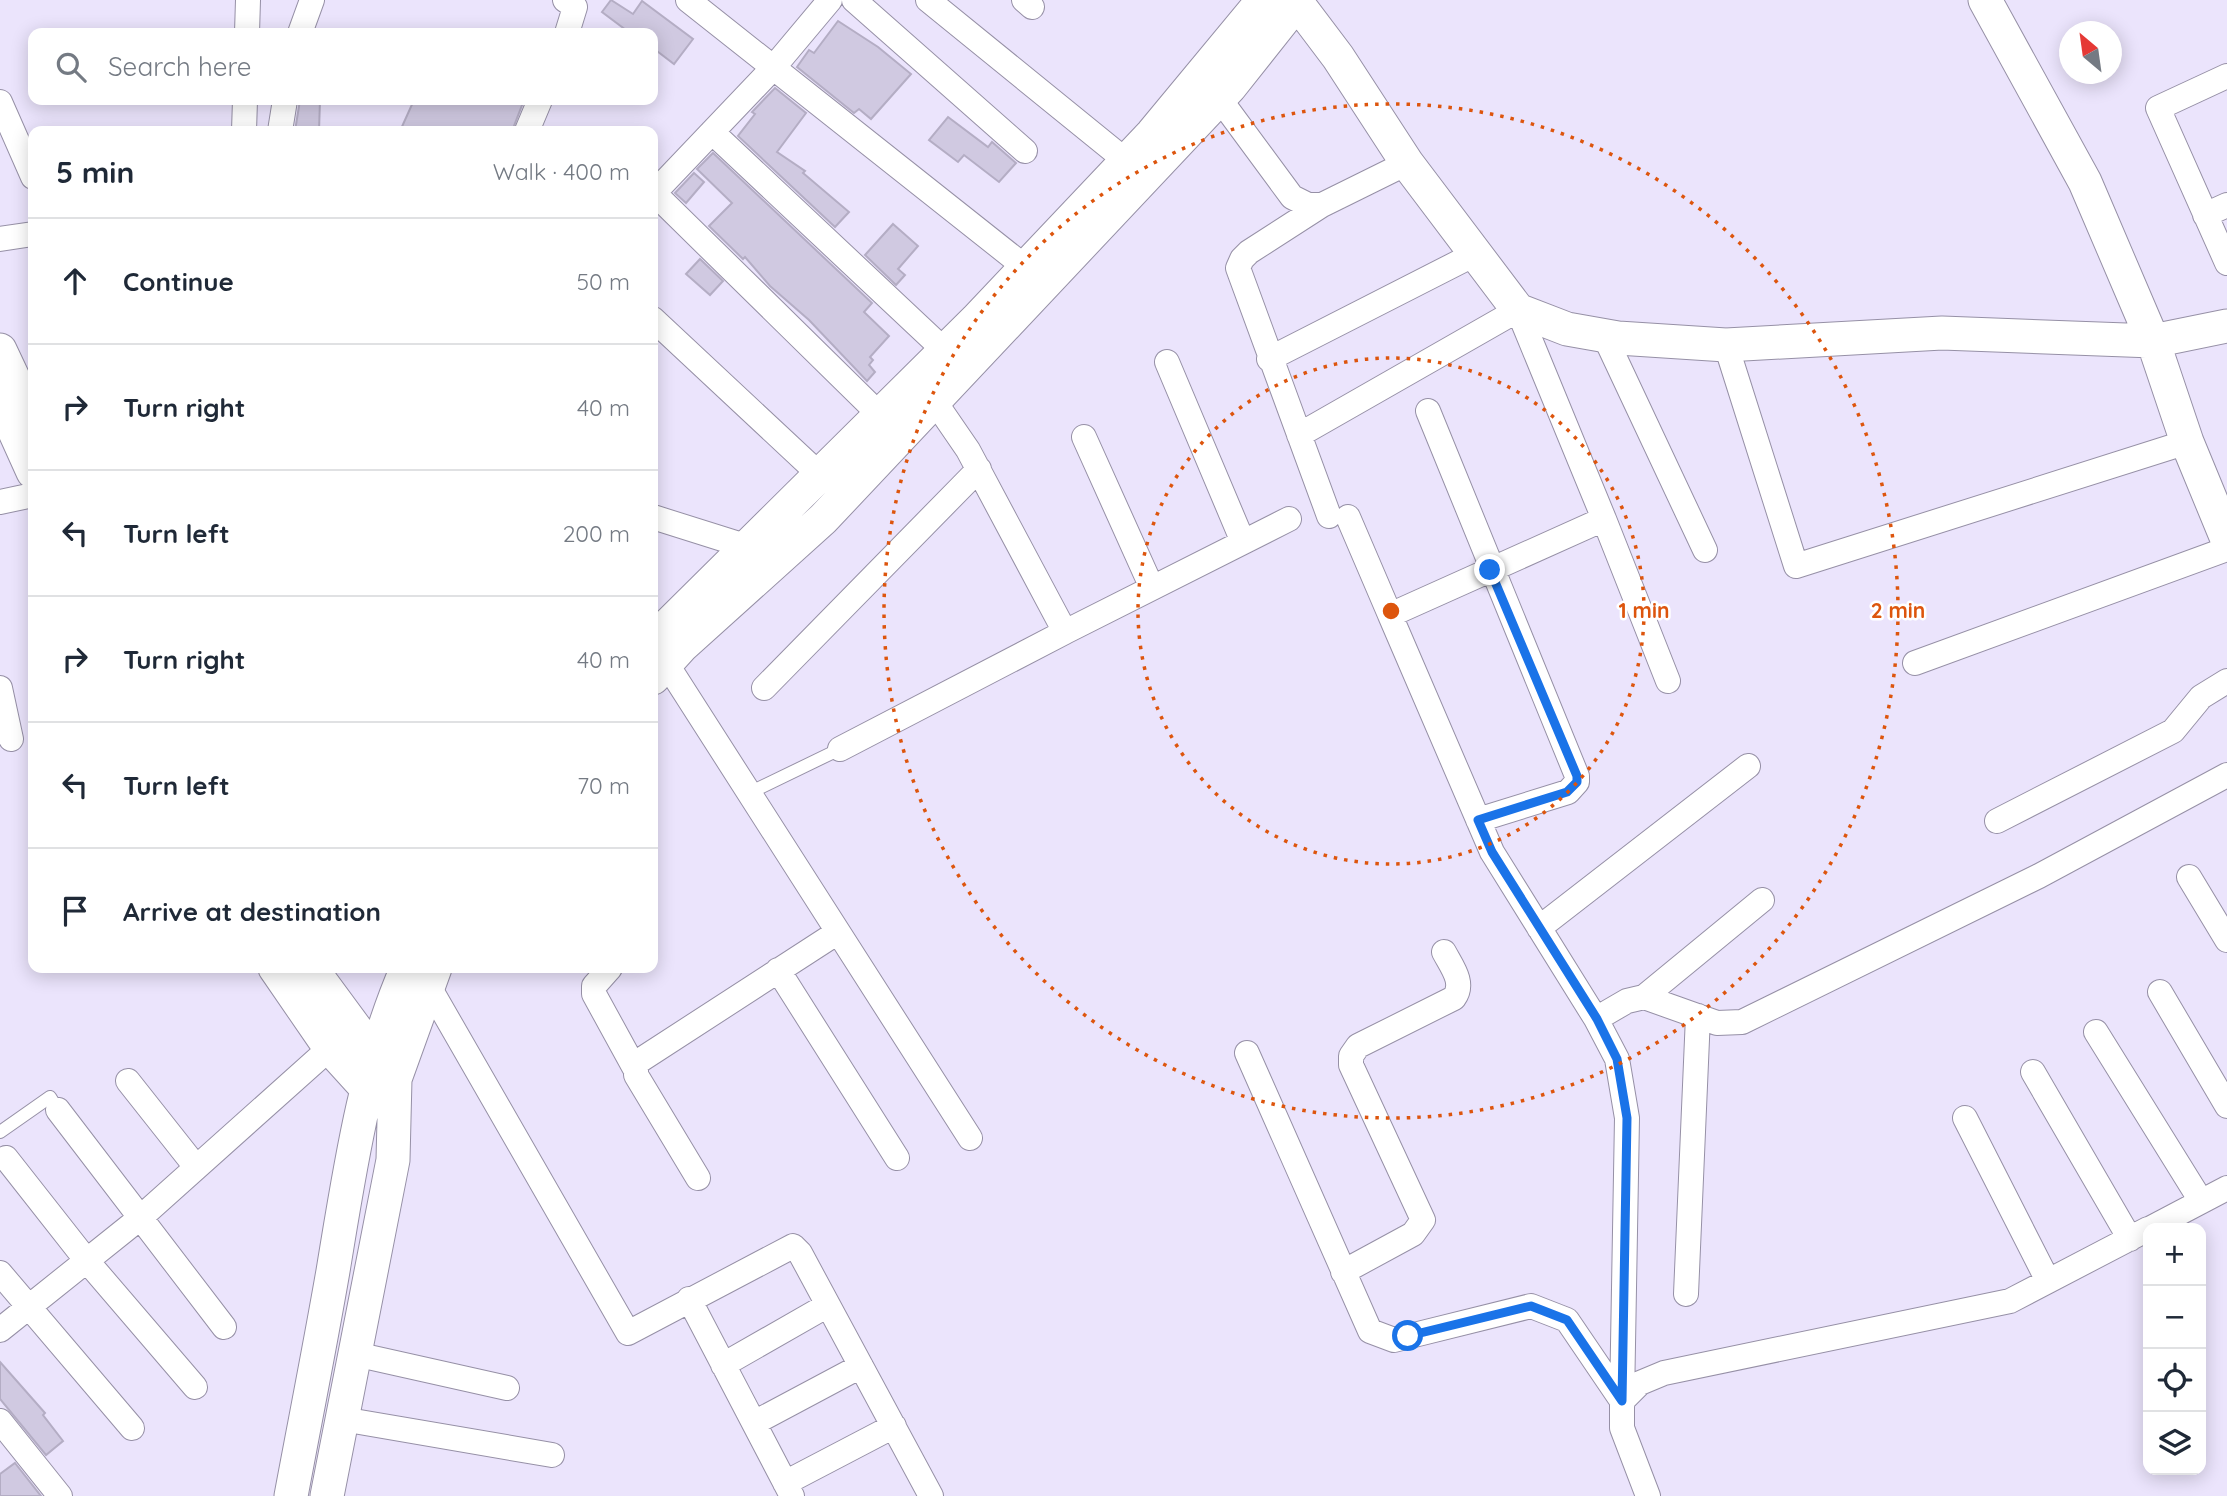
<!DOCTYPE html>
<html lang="en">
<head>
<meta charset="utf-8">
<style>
  body { margin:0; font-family:Quicksand,sans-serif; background:#f6f6f7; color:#1f2937 }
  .controls { position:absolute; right:21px; bottom:21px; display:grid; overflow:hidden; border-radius:14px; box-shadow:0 4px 18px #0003 }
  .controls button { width:63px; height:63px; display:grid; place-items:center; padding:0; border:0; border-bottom:2px solid #e0e1e3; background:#fff; color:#1f2937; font:35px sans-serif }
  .compass { position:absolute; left:2059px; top:21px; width:63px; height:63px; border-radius:50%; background:#fff; box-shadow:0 4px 18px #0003; rotate:331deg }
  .stop { position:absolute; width:21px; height:21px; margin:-16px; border:5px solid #1a73e8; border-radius:50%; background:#fff }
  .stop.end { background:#1a73e8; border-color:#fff; box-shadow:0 2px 7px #0008 }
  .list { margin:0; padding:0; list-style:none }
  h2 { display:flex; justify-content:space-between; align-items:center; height:91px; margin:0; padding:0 28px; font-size:30px }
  h2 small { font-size:23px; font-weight:400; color:#747a83 }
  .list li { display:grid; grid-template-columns:46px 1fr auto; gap:21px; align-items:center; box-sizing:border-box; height:126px; padding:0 28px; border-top:2px solid #e0e1e3 }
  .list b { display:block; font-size:26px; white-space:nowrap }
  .list em { font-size:23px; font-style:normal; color:#747a83 }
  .icon { flex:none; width:38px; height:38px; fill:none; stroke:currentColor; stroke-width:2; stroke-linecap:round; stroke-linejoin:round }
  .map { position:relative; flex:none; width:2227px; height:1496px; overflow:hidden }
  .search { position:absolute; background:#fff; box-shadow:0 4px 18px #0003; left:28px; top:28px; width:630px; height:77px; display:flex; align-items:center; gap:18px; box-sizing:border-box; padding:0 24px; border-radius:14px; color:#747a83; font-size:26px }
  .panel { position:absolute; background:#fff; box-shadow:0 4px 18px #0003; left:28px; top:126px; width:630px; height:847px; border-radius:14px }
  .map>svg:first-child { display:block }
  .building { fill:#d0c9e1; stroke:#b4adc4; stroke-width:2 }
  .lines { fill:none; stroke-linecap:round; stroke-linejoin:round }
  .lane-casing { stroke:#9690a6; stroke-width:14 }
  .street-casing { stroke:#9690a6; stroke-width:26 }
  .secondary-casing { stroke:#9690a6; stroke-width:35 }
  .lane { stroke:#fff; stroke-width:12 }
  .street { stroke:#fff; stroke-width:24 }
  .secondary { stroke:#fff; stroke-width:33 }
  .route { stroke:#1a73e8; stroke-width:9 }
  .ring { fill:none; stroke:#dd550d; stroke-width:3.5; stroke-dasharray:3.5 7 }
  .centre { fill:#dd550d; stroke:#fff; stroke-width:3.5 }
  .ring-label { font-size:21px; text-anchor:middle; font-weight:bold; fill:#dd550d; stroke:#fff; stroke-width:5; stroke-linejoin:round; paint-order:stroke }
</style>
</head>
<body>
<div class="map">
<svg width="2227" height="1496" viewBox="0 0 2227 1496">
  <rect width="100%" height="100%" fill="#ebe4fc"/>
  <path class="building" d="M 611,0 L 633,14 L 642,1 L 693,39 L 674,64 L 653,48 L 653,33 L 630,33 L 602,12 Z
    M 838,21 L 878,47 L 911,74 L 871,119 L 859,109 L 854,113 L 797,67 L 809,50 L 814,53 Z
    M 775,88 L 806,113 L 777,152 L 805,171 L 803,173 L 849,212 L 835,227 L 738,136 L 755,114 L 752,112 Z
    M 300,100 L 320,100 L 319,131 L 295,131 Z
    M 414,100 L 524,100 L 512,131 L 400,131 Z
    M 948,117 L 988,147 L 992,142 L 1016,163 L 999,182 L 964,155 L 958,162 L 929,140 Z
    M 713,153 L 872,303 L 864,312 L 889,336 L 870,357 L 873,360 L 869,365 L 875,372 L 867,381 L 809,320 L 770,286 L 745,257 L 743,259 L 709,226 L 732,203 L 697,169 Z
    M 694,173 L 704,182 L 686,203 L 675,193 Z
    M 893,224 L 918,246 L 898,269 L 905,275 L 896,285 L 865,255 Z
    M 700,259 L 723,281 L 710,295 L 686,274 Z
    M 0,1362 L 45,1413 L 43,1415 L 63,1441 L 46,1455 L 0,1399 Z
    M 15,1463 L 41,1496 L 0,1496 L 0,1474 Z"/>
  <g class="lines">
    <g class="lane-casing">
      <path id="lane" d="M 749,793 L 840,749
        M 0,1132 L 50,1097 L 58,1110"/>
    </g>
    <g class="street-casing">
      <path id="street" d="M 565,0 L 575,7 L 567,33
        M 688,0 L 1025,267
        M 854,0 L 1025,151
        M 928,0 L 1125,160
        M 1024,0 L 1032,7
        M 247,33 L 248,0
        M 300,33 L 312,0
        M 2227,76 L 2158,108 L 2227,263
        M 1219,98 L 1292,197 L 1308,205 L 1322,205 L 1407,163
        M 0,102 L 33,177
        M 244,131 L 245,100
        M 280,131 L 285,100
        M 527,131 L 540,100
        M 712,132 L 944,350
        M 654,193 L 880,415
        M 653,194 L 773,68 L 830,0
        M 1322,205 L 1249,252 L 1242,259 L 1238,268 L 1329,516
        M 2205,215 L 2227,205
        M 0,239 L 33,234
        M 653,319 L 820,475
        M 1604,335 L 1705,550
        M 1726,345 L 1796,566 L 2187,442
        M 1269,359 L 1475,254
        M 1167,362 L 1243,542
        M 933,399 L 968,450 L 1065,632 L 1289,519
        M 1428,411 L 1577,776 L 1577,782 L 1568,792 L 1478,820
        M 1299,435 L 1518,310 L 1604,519 L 1390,615 L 1348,517
        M 1084,437 L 1152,588
        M 0,502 L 33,495
        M 653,517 L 745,546
        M 1604,519 L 1668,681
        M 1390,615 L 1492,852 L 1596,1019 L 1617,1059 L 1627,1118 L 1622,1401
        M 666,663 L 970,1138
        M 1915,663 L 2227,549
        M 0,688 L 11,739
        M 764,688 L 979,469
        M 840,749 L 1065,632
        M 1997,821 L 2173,731 L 2201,697 L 2227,681
        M 2189,877 L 2227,940
        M 1539,928 L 1748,766
        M 610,968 L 594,986 L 594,994 L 634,1067
        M 778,970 L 897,1158
        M 428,985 L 628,1333 L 793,1246 L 800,1253 L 931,1496
        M 2160,992 L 2227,1106
        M 1644,997 L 1762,900
        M 1596,1019 L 1627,1001 L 1644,997 L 1717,1023 L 1742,1022 L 2039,876 L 2227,775
        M 2096,1032 L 2201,1201
        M 1247,1053 L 1370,1331 L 1394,1340 L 1531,1306 L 1567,1320 L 1622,1401
        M 2033,1072 L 2130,1239
        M 128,1081 L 196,1167
        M 58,1110 L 224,1327
        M 1965,1118 L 2048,1281
        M 6,1158 L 87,1261 L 195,1387
        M 698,1178 L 636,1075 L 636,1063 L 838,932
        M 2151,1228 L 2227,1188
        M 1343,1272 L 1413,1234 L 1423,1220 L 1351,1065 L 1351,1056 L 1358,1046 L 1454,998 C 1465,983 1452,967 1444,952
        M 0,1273 L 132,1428
        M 1686,1294 L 1698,1016
        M 689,1299 L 792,1496
        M 0,1330 L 140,1218 L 330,1048
        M 355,1354 L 507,1388
        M 723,1365 L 828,1305
        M 342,1419 L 552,1455
        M 0,1421 L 60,1496
        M 754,1423 L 861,1366
        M 785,1483 L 894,1426
        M 1648,1496 L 1622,1428 L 1622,1401 L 1640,1383 L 1664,1373 L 2010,1301 L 2148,1229"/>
    </g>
    <g class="secondary-casing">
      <path id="secondary" d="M 1295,0 L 1338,57 L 1407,163 L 1518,310 L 1567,329 L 1618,338 L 1726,345 L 1942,333 L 2153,341 L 2187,442 L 2227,539
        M 1985,0 L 2085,182 L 2153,341 L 2227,326
        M 0,350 L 33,420
        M 0,399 L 33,472
        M 653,640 L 976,320 L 1152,134 L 1263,0
        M 653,678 L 682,646 L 823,519 L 1230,87 L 1299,0
        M 275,968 L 330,1048 L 379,1102
        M 311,968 L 386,1070
        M 291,1496 C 305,1421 320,1346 333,1271 C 350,1168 365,1064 407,968
        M 327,1496 L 393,1160 L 395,1079 L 435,968"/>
    </g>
    <use href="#lane" class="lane"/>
    <use href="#street" class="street"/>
    <use href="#secondary" class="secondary"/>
  </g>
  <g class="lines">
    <path class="route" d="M 1408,1336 L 1531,1306 L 1567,1320 L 1622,1401 L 1627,1118 L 1617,1059 L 1597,1019 L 1492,852 L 1478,820 L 1567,792 L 1577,782 L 1577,776 L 1490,570"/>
  </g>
  <g class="ring">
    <circle cx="1391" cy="611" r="253"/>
    <circle cx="1391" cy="611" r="507"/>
  </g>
  <circle cx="1391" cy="611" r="10" class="centre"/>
  <g class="ring-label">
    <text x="1644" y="618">1 min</text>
    <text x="1898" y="618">2 min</text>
  </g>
</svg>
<div class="controls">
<button>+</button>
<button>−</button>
<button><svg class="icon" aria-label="locate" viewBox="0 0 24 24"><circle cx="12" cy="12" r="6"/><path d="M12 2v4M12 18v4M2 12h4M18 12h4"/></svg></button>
<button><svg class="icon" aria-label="layers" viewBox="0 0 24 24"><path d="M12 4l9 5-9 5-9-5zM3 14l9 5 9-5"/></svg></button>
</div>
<svg class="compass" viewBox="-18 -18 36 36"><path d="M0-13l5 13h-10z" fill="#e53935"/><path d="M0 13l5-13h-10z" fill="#747a83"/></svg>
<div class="stop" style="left:1408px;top:1336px"></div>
<div class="stop end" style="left:1490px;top:570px"></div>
<div class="search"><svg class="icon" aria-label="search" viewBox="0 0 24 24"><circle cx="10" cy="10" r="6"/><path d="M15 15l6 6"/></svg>Search here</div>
<section class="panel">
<h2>5 min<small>Walk · 400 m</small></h2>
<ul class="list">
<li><svg class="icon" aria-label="ahead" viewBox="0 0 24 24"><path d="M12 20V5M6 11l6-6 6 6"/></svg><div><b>Continue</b></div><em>50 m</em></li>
<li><svg class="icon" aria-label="right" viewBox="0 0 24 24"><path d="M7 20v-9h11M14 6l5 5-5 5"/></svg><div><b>Turn right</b></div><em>40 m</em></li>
<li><svg class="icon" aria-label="left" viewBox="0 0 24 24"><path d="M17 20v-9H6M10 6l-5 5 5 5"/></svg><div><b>Turn left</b></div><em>200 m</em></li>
<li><svg class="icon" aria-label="right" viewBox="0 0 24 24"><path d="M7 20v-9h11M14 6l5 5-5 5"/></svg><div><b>Turn right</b></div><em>40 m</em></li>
<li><svg class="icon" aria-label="left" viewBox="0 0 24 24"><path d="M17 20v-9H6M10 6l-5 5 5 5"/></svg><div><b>Turn left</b></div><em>70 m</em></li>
<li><svg class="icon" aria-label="arrive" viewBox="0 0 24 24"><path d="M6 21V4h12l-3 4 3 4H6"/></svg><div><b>Arrive at destination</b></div></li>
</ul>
</section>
</div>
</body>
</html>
